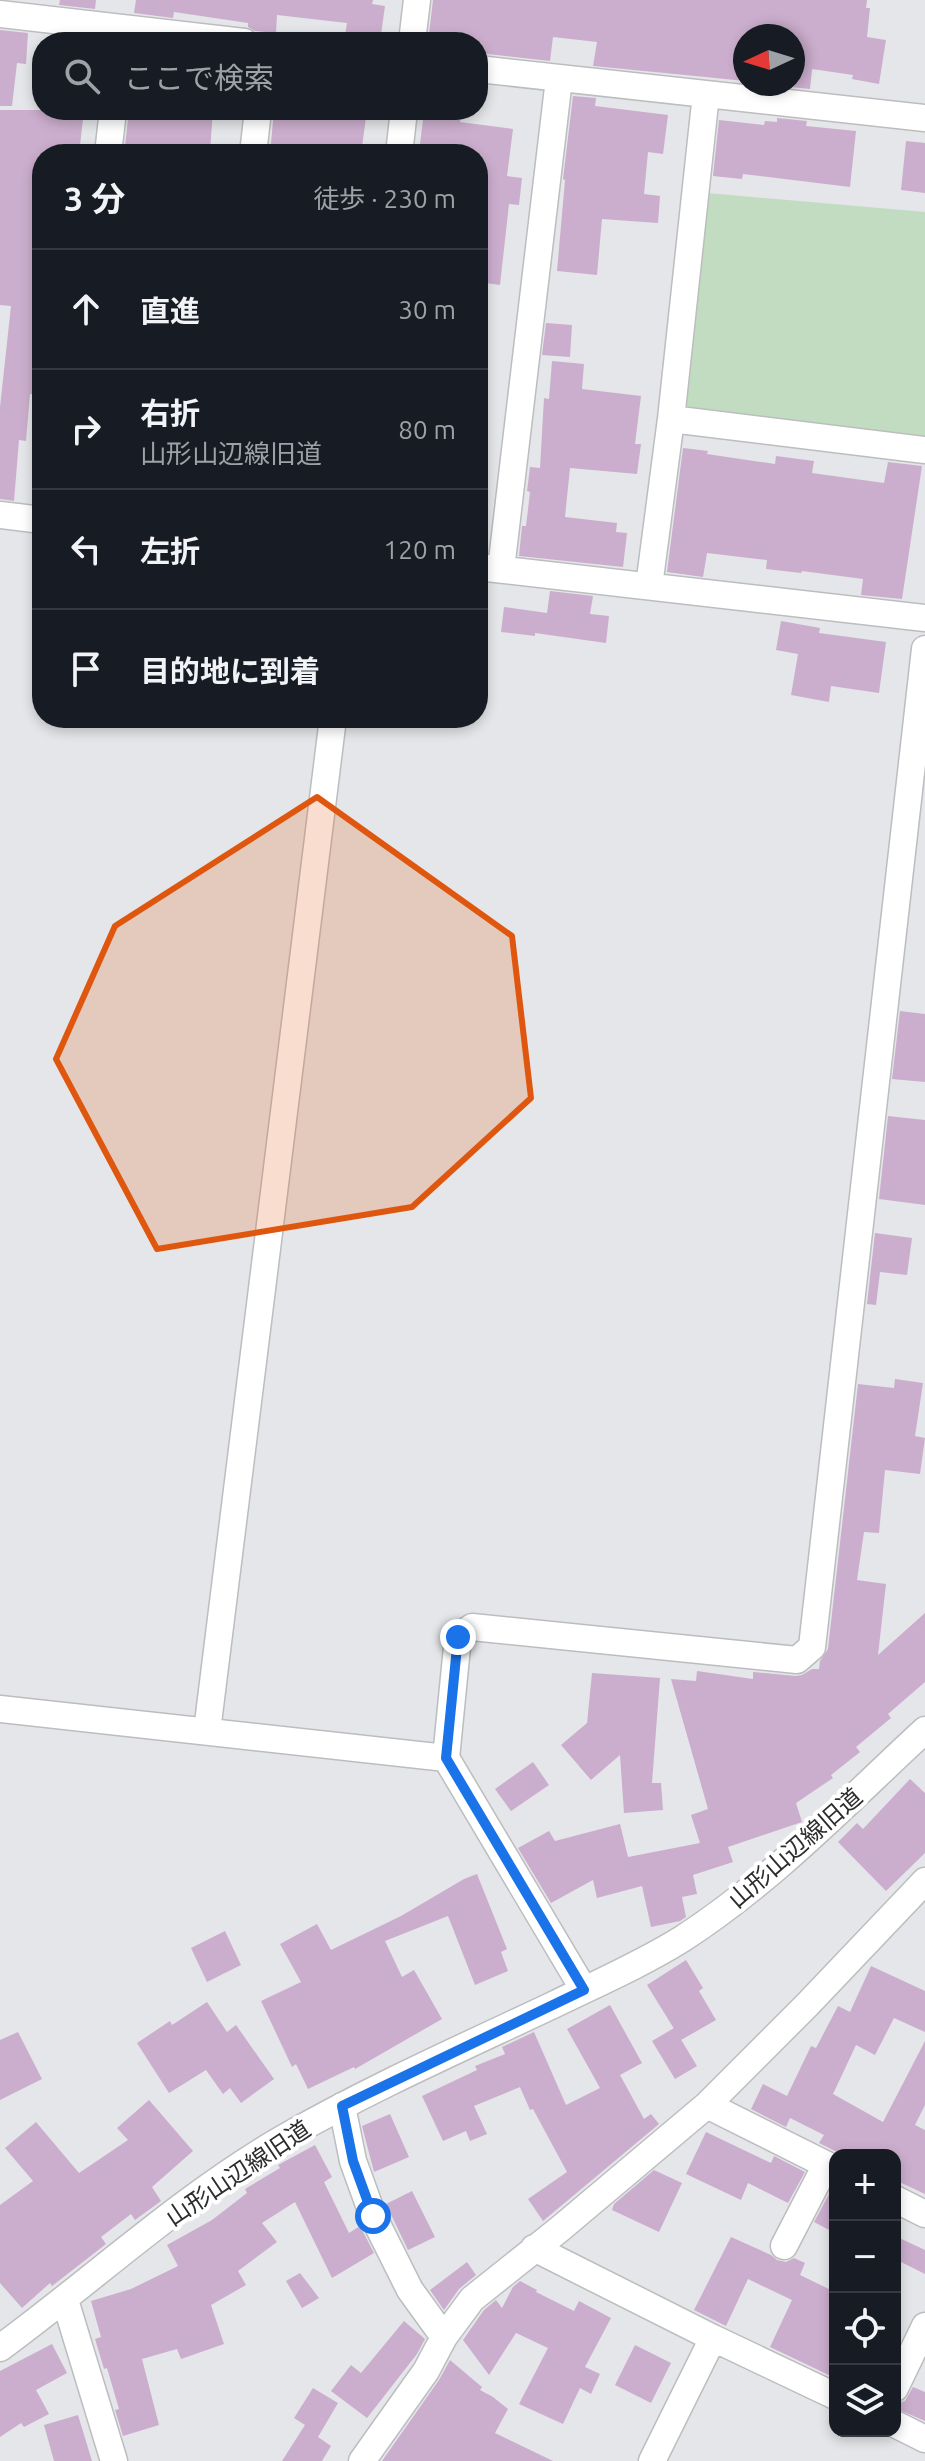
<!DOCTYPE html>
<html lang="ja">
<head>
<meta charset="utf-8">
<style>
  body { margin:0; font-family:Ubuntu,"Noto Sans JP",sans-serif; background:#20242c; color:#f1f3f6 }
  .controls { position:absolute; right:24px; bottom:24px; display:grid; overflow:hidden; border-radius:16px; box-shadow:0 4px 12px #0003 }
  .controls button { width:72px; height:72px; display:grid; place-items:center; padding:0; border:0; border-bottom:2px solid #363941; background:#171b24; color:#f1f3f6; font:40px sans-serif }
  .compass { position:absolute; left:733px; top:24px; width:72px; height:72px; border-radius:50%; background:#171b24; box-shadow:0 4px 12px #0003; rotate:266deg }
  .stop { position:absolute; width:24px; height:24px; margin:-18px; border:6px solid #1a73e8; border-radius:50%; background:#fff }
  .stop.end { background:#1a73e8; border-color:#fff; box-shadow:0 2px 8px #0008 }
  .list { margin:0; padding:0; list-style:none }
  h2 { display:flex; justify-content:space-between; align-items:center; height:104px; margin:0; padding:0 32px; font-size:34px }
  h2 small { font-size:26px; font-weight:400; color:#9ea1a6 }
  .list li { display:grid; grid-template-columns:52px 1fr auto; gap:24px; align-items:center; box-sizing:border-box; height:120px; padding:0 32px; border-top:2px solid #363941 }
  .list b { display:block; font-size:30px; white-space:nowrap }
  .list p { margin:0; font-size:26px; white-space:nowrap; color:#9ea1a6 }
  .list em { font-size:26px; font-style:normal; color:#9ea1a6 }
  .icon { flex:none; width:44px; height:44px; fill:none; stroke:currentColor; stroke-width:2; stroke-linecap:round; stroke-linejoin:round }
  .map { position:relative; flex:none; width:925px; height:2461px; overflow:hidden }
  .search { position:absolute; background:#171b24; box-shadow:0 4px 12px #0003; left:32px; top:32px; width:456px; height:88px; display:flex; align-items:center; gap:20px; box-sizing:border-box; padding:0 28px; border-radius:32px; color:#9ea1a6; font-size:30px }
  .panel { position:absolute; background:#171b24; box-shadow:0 4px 12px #0003; left:32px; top:144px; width:456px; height:584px; border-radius:32px }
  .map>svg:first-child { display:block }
  .green { fill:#c2dcc1 }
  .building { fill:#cbaecd }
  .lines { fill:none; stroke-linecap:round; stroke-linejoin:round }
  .minor-casing { stroke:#bcbdbf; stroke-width:29 }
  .minor { stroke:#fff; stroke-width:26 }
  .route { stroke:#1a73e8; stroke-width:10 }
  .marked { fill:#df570e; fill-opacity:0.2; stroke:#df570e; stroke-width:6; stroke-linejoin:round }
  .labels { text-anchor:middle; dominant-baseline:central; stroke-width:8; stroke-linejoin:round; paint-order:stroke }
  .street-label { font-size:24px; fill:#2c2c2d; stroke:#fff }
</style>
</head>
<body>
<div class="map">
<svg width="925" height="2461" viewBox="0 0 925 2461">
  <rect width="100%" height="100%" fill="#e5e6e9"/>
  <path class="green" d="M 696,192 L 925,212 L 925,450 L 671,419 Z"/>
  <path class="building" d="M 60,0 L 96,0 L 95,9 L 59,5 Z
    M 136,0 L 373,0 L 372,4 L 385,6 L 380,42 L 344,42 L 347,23 L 277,15 L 276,33 L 255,31 L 248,27 L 248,23 L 174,12 L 173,18 L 134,13 Z
    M 433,0 L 867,0 L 866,8 L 870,8 L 867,37 L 886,40 L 879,84 L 852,79 L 853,75 L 812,69 L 810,89 L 781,86 L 781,84 L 793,84 L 793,36 L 745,36 L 745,81 L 675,74 L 593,66 L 597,42 L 553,37 L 550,61 L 478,53 L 478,42 L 428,42 Z
    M 0,30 L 28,33 L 26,64 L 17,63 L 12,106 L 0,106 Z
    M 573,96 L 596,98 L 595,106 L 668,115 L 663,154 L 648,152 L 644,194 L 660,196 L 658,223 L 602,219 L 597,275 L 557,271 L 565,180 L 563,179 Z
    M 0,110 L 84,110 L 79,154 L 42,154 L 42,354 L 37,395 L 30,394 L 26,441 L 19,440 L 14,501 L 0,499 L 0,407 L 11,306 L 0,305 Z
    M 129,110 L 213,110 L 210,151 L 125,146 Z
    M 274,110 L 367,110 L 361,154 L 270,154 Z
    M 427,110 L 462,110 L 460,122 L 513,129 L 507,176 L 522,178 L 519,205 L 509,204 L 500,285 L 478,282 L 478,154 L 419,152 L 423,120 L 426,120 Z
    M 777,118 L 807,121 L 806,126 L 856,131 L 850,187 L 743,174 L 742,179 L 713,176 L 719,120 L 764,125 L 765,121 L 777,122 Z
    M 906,141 L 925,143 L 925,193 L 901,190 Z
    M 546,323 L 572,325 L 570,357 L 542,355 Z
    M 552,361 L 584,364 L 582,389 L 641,396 L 635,444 L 641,444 L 637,474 L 570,468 L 565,517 L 617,523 L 616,532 L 627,533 L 623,567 L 519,556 L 522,526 L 526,526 L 530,492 L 527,491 L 530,467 L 540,468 L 544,398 L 549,399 Z
    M 683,448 L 708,451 L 707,454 L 775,464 L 776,456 L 814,461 L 812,473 L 884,483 L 888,462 L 922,466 L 902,599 L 861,595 L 863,579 L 802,571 L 801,573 L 766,569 L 767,560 L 707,553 L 703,577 L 667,572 Z
    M 550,591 L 593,596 L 590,614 L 609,616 L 606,643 L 535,633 L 535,636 L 501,632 L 504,607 L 547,613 Z
    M 781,621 L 820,628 L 819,633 L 886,642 L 879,693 L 831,686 L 829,702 L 791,695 L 798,654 L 776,650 Z
    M 900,1011 L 925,1014 L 925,1082 L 892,1079 Z
    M 888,1116 L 925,1120 L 925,1205 L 879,1199 Z
    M 875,1233 L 912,1238 L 907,1275 L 880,1272 L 876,1305 L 867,1304 Z
    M 895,1379 L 923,1383 L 915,1436 L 925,1438 L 920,1474 L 885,1470 L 879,1533 L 864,1532 L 857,1580 L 886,1584 L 878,1655 L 925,1613 L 925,1682 L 888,1714 L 891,1718 L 856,1747 L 860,1752 L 831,1775 L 833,1778 L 796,1803 L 802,1822 L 728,1847 L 733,1862 L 693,1875 L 697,1894 L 682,1897 L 686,1917 L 680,1921 L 651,1927 L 642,1886 L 597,1898 L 593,1880 L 551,1903 L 518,1848 L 549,1831 L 555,1841 L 620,1824 L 628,1857 L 700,1843 L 691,1815 L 708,1809 L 671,1679 L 696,1681 L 697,1671 L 753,1679 L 753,1672 L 796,1676 L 802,1675 L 812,1669 L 819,1669 L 820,1661 L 828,1649 L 858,1384 L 894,1388 Z
    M 592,1673 L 660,1678 L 652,1783 L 661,1783 L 663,1810 L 624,1813 L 620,1755 L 591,1780 L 561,1745 L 587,1723 Z
    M 533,1762 L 549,1785 L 511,1811 L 495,1789 Z
    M 910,1779 L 925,1793 L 925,1853 L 886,1891 L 838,1842 L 857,1823 L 863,1829 Z
    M 477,1874 L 507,1949 L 501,1952 L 508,1971 L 475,1985 L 448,1916 L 385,1941 L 402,1977 L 414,1970 L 442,2019 L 355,2069 L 354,2067 L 308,2089 L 296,2064 L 292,2067 L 261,2001 L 301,1982 L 280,1944 L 317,1924 L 331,1950 L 401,1916 L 464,1879 Z
    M 225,1931 L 241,1965 L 207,1982 L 191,1948 Z
    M 686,1960 L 703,1988 L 699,1991 L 716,2020 L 681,2040 L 647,1985 Z
    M 871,1966 L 925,1991 L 925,2032 L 894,2018 L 875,2055 L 856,2045 L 833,2094 L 883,2122 L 925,2041 L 925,2105 L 915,2125 L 925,2130 L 925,2194 L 895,2180 L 895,2155 L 843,2155 L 819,2143 L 824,2135 L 790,2118 L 786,2127 L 751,2109 L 763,2084 L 787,2096 L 811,2046 L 816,2048 L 838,2006 L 850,2012 Z
    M 207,2002 L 227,2032 L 236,2025 L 274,2079 L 241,2103 L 230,2088 L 223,2094 L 206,2070 L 169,2093 L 137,2043 L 170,2021 L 172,2025 Z
    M 610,2005 L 642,2063 L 620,2075 L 644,2119 L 651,2114 L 659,2124 L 543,2221 L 528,2199 L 567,2172 L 533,2109 L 530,2110 L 520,2087 L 474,2106 L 487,2134 L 470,2141 L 466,2131 L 443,2141 L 422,2096 L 477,2070 L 475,2066 L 505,2054 L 502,2047 L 534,2032 L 566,2105 L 600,2088 L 567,2029 Z
    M 674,2028 L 697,2066 L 675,2079 L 652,2041 Z
    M 18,2032 L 42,2079 L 0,2100 L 0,2040 Z
    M 149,2100 L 193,2151 L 152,2187 L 161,2201 L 135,2220 L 131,2214 L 101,2237 L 106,2244 L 52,2286 L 50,2283 L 22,2308 L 0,2283 L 0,2205 L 33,2181 L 5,2148 L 36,2122 L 79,2173 L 128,2140 L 117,2128 Z
    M 390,2114 L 409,2157 L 374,2172 L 362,2126 Z
    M 706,2132 L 771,2163 L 774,2156 L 805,2172 L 788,2203 L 748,2183 L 741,2200 L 686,2174 Z
    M 315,2145 L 332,2177 L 324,2182 L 349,2233 L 360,2226 L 374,2253 L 332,2278 L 295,2202 L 262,2223 L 277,2242 L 238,2271 L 246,2285 L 211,2305 L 224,2344 L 181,2359 L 177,2349 L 142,2359 L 159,2425 L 123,2436 L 115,2410 L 119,2409 L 107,2368 L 104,2369 L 95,2339 L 101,2337 L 91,2301 L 131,2289 L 178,2266 L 167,2245 L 212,2220 L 247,2193 L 245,2189 L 280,2168 L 278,2165 Z
    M 654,2170 L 682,2183 L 659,2232 L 612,2210 L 614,2204 Z
    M 834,2185 L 835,2185 L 835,2233 L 814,2222 Z
    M 412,2191 L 435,2237 L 408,2250 L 386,2204 Z
    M 895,2236 L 925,2250 L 925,2274 L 895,2259 Z
    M 731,2237 L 771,2255 L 777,2260 L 786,2262 L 794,2258 L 805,2263 L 800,2275 L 835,2292 L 835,2378 L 770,2347 L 792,2300 L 748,2279 L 726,2326 L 694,2310 Z
    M 467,2262 L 476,2275 L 459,2289 L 444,2310 L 430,2290 Z
    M 300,2273 L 319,2298 L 302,2308 L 286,2281 Z
    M 520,2281 L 537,2290 L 536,2292 L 574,2311 L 579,2301 L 611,2318 L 585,2367 L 600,2374 L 591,2394 L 580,2388 L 563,2424 L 519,2404 L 548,2348 L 516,2333 L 489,2375 L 463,2340 L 484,2310 L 496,2300 L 502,2308 L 513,2287 Z
    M 404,2321 L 425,2339 L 417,2354 L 367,2418 L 331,2391 L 351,2365 L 361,2373 Z
    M 52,2344 L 67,2373 L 36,2390 L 49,2414 L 24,2427 L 21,2423 L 0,2437 L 0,2371 Z
    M 635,2345 L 671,2363 L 651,2403 L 615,2385 Z
    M 450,2360 L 482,2387 L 480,2390 L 493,2397 L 508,2409 L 495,2433 L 553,2461 L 382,2461 L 439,2380 Z
    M 913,2387 L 925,2392 L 925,2421 L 895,2408 L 895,2404 L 905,2401 Z
    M 313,2388 L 338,2403 L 318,2437 L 331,2446 L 322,2461 L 282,2461 L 305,2425 L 294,2418 Z
    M 78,2415 L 92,2461 L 54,2461 L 44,2425 Z"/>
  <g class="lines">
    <g class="minor-casing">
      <path id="minor" d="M 0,14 L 244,42
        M 412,42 L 417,0
        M 478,69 L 925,118
        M 108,154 L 113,110
        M 253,154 L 258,110
        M 399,154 L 404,110
        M 671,419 L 925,450
        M 0,515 L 42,520
        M 478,567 L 925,618
        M 501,569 L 559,79
        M 649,586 L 671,419 L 706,94
        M 0,1709 L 446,1758 L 458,1637 L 472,1627 L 797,1660 L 812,1647 L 925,649
        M 207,1731 L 333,718
        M 446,1758 L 584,1990
        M 707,2105 L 835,2169
        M 342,2106 L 353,2161 L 373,2216 L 410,2290 L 444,2337
        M 895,2199 L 925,2214
        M 784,2246 L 826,2165
        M 534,2248 L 713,2338
        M 65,2300 L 114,2461
        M 0,2348 C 94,2279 181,2198 282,2139 C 369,2089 462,2048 553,2005 C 596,1984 642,1964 682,1939 C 772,1881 847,1802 925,1730
        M 895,2388 L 925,2326
        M 895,2424 L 925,2439
        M 362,2461 L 426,2371 L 444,2337 L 472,2299 L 561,2228 L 707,2105 L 807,2005 L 925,1881
        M 652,2461 L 713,2338 L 835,2396"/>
    </g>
    <use href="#minor" class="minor"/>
  </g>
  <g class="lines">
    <path class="route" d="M 373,2216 L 353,2161 L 342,2106 L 584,1990 L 446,1758 L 458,1637"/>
  </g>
  <path class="marked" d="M 317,797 L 512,936 L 531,1098 L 412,1207 L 157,1249 L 56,1059 L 115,926 Z"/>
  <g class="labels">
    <g class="street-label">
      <text transform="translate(795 1848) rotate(-41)">山形山辺線旧道</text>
      <text transform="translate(238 2173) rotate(-34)">山形山辺線旧道</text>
    </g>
  </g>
</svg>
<div class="controls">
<button>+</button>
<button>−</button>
<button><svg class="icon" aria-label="locate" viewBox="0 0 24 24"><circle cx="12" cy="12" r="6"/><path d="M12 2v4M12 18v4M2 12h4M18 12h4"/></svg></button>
<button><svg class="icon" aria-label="layers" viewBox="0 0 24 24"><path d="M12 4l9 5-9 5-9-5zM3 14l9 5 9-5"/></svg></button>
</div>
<svg class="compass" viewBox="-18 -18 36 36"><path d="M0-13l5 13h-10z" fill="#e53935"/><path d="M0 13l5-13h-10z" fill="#9ea1a6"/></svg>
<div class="stop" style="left:373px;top:2216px"></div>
<div class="stop end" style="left:458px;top:1637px"></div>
<div class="search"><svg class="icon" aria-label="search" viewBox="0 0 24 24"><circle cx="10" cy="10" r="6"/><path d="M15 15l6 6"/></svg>ここで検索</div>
<section class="panel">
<h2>3 分<small>徒歩 · 230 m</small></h2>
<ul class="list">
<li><svg class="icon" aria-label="ahead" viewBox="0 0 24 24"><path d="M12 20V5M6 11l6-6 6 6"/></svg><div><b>直進</b></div><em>30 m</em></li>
<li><svg class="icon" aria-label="right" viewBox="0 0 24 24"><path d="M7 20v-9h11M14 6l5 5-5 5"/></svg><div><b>右折</b><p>山形山辺線旧道</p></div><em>80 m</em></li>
<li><svg class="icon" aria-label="left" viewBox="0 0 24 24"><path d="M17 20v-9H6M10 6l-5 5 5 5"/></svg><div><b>左折</b></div><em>120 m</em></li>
<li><svg class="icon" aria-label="arrive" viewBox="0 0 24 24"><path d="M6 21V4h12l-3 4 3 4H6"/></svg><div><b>目的地に到着</b></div></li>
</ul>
</section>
</div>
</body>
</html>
